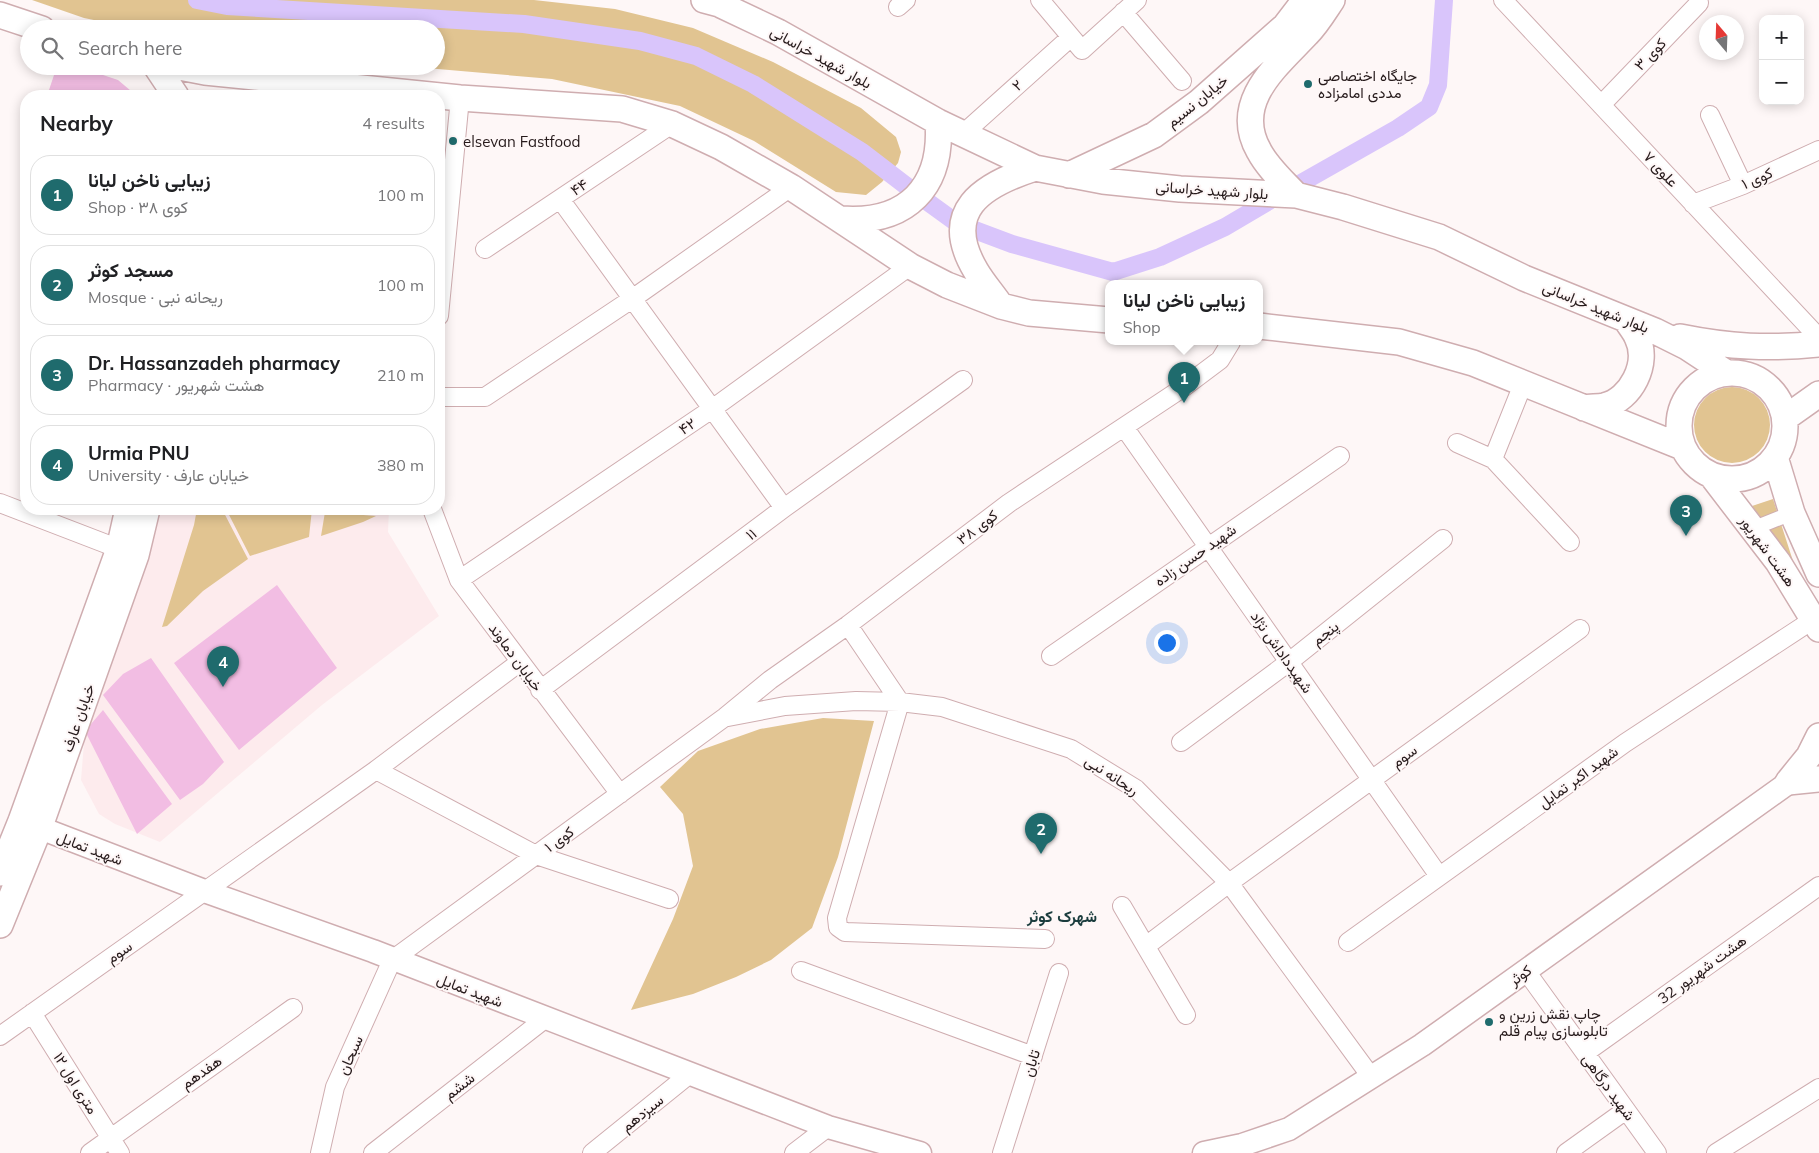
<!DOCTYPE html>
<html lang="en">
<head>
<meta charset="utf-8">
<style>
  body { margin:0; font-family:Mulish,Vazirmatn,sans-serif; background:#f2f2f2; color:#202124 }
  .controls { position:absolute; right:15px; top:15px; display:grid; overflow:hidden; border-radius:10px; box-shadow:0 2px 12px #0003 }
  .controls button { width:45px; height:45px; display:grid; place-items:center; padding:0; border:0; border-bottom:1px solid #e0e0e0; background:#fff; color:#202124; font:25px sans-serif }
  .compass { position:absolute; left:1699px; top:15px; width:45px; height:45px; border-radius:50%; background:#fff; box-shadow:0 2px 12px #0003; rotate:341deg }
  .you { position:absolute; left:1166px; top:642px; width:18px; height:18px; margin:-12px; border:4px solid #fff; border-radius:50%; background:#1a73e8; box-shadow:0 0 0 8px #1a73e833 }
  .badge { display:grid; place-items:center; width:32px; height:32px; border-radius:50%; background:#1f6b6d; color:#fff; font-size:16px; font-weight:700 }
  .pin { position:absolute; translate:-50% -41px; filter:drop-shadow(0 1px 2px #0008) }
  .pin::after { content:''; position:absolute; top:26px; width:18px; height:15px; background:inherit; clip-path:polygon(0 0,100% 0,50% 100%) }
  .popup { position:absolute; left:1105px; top:280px; width:158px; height:65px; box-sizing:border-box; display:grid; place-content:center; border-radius:10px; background:#fff; filter:drop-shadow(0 1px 4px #0005); font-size:16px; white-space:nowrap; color:#757577 }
  .popup b { font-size:19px; color:#202124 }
  .popup::after { content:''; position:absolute; left:50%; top:100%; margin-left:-10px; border:10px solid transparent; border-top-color:#fff }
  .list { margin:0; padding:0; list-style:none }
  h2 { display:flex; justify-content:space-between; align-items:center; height:65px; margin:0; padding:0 20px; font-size:21px }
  h2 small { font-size:16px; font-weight:400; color:#757577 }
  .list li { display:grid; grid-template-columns:32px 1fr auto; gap:15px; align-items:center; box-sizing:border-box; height:80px; margin:0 10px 10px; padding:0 10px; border:1px solid #e0e0e0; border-radius:20px }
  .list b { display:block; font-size:19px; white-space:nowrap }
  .list p { margin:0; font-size:16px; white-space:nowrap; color:#757577 }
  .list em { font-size:16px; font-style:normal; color:#757577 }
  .icon { flex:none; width:28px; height:28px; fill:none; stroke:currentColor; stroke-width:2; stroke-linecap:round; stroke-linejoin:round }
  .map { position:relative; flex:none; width:1819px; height:1153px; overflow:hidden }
  .search { position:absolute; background:#fff; box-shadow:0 2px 12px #0003; left:20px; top:20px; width:425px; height:55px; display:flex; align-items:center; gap:12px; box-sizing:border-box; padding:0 18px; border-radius:28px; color:#757577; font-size:19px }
  .panel { position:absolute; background:#fff; box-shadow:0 2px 12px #0003; left:20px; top:90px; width:425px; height:425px; border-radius:20px }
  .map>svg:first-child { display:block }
  .built { fill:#fdebed }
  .green { fill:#e1c491 }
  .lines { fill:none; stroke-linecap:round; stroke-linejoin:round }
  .canal { stroke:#d9c5fb; stroke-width:18 }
  .building { fill:#f2bde3 }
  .pedestrian-casing { stroke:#cfadb0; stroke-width:16 }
  .minor-casing { stroke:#cfadb0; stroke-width:20 }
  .tertiary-casing { stroke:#cfadb0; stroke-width:25 }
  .secondary-casing { stroke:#cfadb0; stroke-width:28 }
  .pedestrian { stroke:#fff; stroke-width:14 }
  .minor { stroke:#fff; stroke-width:18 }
  .tertiary { stroke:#fff; stroke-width:22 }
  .secondary { stroke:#fff; stroke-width:25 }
  .poi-dot { fill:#1f6b6d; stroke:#fef7f7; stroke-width:2 }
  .labels { text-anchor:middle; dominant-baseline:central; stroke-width:4; stroke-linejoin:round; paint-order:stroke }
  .street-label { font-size:15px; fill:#261a1b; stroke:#fef7f7 }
  .poi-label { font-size:15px; fill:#261a1b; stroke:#fef7f7; text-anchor:start }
  .neighbourhood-label { font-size:16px; font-weight:bold; fill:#1a3c3d; stroke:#fef7f7 }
</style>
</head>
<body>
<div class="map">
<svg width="1819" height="1153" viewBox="0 0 1819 1153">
  <rect width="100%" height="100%" fill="#fef7f7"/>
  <path class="built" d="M 154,509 L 389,509 L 388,532 L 439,616 L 322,705 L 160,842 L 115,824 L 99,814 L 81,780 L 85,731 Z"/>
  <path class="green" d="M 32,0 L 534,0 L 615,9 L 693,28 L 773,62 L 861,108 L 896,137 L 901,152 L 898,163 L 882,182 L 866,195 L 836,192 L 754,141 L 680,106 L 552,79 L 403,66 L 436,66 L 436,29 L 138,29 L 84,18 Z
    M1694 425a38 38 0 1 1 76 0a38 38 0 1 1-76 0Z
    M 1773,499 L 1793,561 L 1752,506 Z
    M 197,509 L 222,509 L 248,559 L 203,591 L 167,626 L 162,627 L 194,525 Z
    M 226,509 L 312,509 L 309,537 L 250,556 Z
    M 325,512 L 376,516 L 363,522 L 321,536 Z
    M 823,718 L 874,721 L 838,857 L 812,928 L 771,960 L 736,977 L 693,994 L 631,1010 L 673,919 L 693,866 L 683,814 L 660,787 L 698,751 L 760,729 Z"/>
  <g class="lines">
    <path class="canal" d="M 197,0 L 227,6 L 524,24 L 640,41 L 696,56 L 753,84 L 862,152 L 909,188
      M 1294,187 L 1398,128 L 1429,107 L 1438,85 L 1444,0
      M 925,200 L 954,221
      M 972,229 L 1012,244 L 1113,272 L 1160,257 L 1225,227 L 1269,201"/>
  </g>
  <path class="building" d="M 57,66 L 76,66 L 118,80 L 137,96 L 47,96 Z
    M 26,164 L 26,186 L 20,183 Z
    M 277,585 L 337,668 L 239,750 L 174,663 Z
    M 151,658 L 224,762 L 203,784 L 180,800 L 103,695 L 123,674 Z
    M 103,710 L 172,804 L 137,834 L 85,731 Z"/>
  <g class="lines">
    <g class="pedestrian-casing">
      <path id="pedestrian" d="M 1752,529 L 1792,513"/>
    </g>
    <g class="minor-casing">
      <path id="minor" d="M 1040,0 L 1082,50 L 1137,0
        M 1503,0 L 1819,338
        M 898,7 L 906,0
        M 1123,12 L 1182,81
        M 1601,105 L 1699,3
        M 1710,115 L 1743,185
        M 964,133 L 1071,37
        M 560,199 L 784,508
        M 1693,204 L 1743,185 L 1819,150
        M 485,249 L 672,124
        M 439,316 L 460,98
        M 439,397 L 485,397 L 632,299 L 791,187
        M 1124,427 L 1439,876
        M 1457,443 L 1493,459 L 1570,542
        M 1493,459 L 1523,384
        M 0,503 L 130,553
        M 432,509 L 459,580 L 620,794
        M 459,580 L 712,409 L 910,266
        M 848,625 L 900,702 L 837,918 L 838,927 L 845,932 L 1045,939
        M 1051,656 L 1340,456
        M 540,690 L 784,508 L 963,380
        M 728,717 L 785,706 L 856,701 L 900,702 L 942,707 L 1071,749 L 1136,789 L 1229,883 L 1372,1078
        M 1181,742 L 1289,662 L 1443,539
        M 376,770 L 536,855 L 669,899
        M 1122,906 L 1186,1015
        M 1348,942 L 1625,743 L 1814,619
        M 1146,946 L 1229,883 L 1580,629
        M 801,971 L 1033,1056
        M 1526,971 L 1657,1153
        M 32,1013 L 120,1153
        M 0,1036 L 376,770 L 520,662
        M 1585,1053 L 1819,886
        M 90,1153 L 293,1008
        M 320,1153 L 335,1087 L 392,960 L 725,717 L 770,680 L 848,625 L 1009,503 L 1184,387 L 1220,360 L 1231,342
        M 373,1153 L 546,1018
        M 592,1153 L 691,1073
        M 794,1153 L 828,1127
        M 1002,1153 L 1059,973
        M 1566,1153 L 1626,1110
        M 1716,1153 L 1819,1088"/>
    </g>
    <g class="tertiary-casing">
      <path id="tertiary" d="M 22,821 L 207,892 L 373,951 L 828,1127 L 920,1153
        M 1204,1153 L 1242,1145 L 1289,1129 L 1422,1045 L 1802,773"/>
    </g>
    <g class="secondary-casing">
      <path id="secondary" d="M 704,0 L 719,4 L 778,32 L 938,122 L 1035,168 L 1103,181 L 1180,189 L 1296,195 L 1343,207 L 1439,237 L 1524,278 L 1655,331 L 1687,347 L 1725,372
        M 0,15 L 42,29
        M 156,66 L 176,96
        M 174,66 L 205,72 L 460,98 L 622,109 L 672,124 L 721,147 L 791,187 L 910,266 L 947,285 L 1001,306 L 1029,313 L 1109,320
        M 1069,175 L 1154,135 L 1199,102 L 1285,26 L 1305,0
        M 1296,195 C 1283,181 1268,168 1259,151 C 1231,102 1277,66 1307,34 C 1317,24 1324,12 1332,0
        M 841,219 C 907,224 943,187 938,122
        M 1001,306 C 993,294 983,283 976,271 C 940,211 982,185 1035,168
        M 1259,326 L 1399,342 L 1473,363 L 1682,447
        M 1680,337 C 1729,347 1770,349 1819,344
        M1679 426a53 53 0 1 1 106 0a53 53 0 1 1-106 0Z
        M 1584,408 C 1590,407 1597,407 1604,406 C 1631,400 1650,363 1637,337 C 1635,332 1630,326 1627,321
        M 1785,418 L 1819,394
        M 1775,457 L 1792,513 L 1819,574
        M 1712,476 L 1778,562 L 1819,629
        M 1788,782 L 1809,756 L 1819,736
        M 1788,782 L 1819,779
        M 0,873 L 21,821 L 119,549 L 128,509
        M 0,925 L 39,829 L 136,555 L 147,509"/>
    </g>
    <use href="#pedestrian" class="pedestrian"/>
    <use href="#minor" class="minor"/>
    <use href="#tertiary" class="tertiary"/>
    <use href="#secondary" class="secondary"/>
  </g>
  <g class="poi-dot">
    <circle cx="1308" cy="84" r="5"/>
    <circle cx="453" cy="141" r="5"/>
    <circle cx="1489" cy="1022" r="5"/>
  </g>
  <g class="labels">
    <g class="street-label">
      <text transform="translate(1650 54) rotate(-46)">کوی ۳</text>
      <text transform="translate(821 57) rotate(29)">بلوار شهید خراسانی</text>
      <text transform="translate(1017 85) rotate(-42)">۲</text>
      <text transform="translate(1197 101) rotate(-39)">خیابان نسیم</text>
      <text transform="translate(1661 169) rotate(47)">علوی ۷</text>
      <text transform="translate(1757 178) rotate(-24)">کوی ۱</text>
      <text transform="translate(579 187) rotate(-34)">۴۴</text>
      <text transform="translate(1212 190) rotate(4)">بلوار شهید خراسانی</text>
      <text transform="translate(1596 307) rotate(22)">بلوار شهید خراسانی</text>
      <text transform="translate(687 426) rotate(-34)">۴۲</text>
      <text transform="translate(977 527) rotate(-37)">کوی ۳۸</text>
      <text transform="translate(751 534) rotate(-37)">۱۱</text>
      <text transform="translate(1768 551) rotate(54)">هشت شهریور</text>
      <text transform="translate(1195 555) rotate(-35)">شهید حسن زاده</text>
      <text transform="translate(1325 633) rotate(-38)">پنجم</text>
      <text transform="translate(1282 652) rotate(55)">شهیدداداش نژاد</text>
      <text transform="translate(516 657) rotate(54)">خیابان دماوند</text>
      <text transform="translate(78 718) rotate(-71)">خیابان عارف</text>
      <text transform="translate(1404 756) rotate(-36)">سوم</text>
      <text transform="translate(1112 775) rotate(33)">ریحانه نبی</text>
      <text transform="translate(1578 777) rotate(-36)">شهید اکبر تمایل</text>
      <text transform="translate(559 839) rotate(-36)">کوی ۱</text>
      <text transform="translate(90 848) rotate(21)">شهید تمایل</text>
      <text transform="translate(119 952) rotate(-35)">سوم</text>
      <text transform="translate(1702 969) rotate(-36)">هشت شهریور 32</text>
      <text transform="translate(1520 975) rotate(-36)">کوثر</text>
      <text transform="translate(470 990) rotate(21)">شهید تمایل</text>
      <text transform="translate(350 1055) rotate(-66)">سبحان</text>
      <text transform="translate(1031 1063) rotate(-73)">تابان</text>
      <text transform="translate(201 1072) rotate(-35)">هفدهم</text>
      <text transform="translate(76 1083) rotate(58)">۱۲ متری اول</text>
      <text transform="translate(459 1086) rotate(-38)">ششم</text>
      <text transform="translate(1609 1087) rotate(54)">شهید درگاهی</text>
      <text transform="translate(642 1113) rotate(-39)">سیزدهم</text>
    </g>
    <g class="poi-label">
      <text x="1318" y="75">جایگاه اختصاصی<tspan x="1318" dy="17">مددی امامزاده</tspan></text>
      <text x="463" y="141">elsevan Fastfood</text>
      <text x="1499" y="1013">چاپ نقش زرین و<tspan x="1499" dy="17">تابلوسازی پیام قلم</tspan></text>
    </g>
    <g class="neighbourhood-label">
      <text x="1062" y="916">شهرک کوثر</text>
    </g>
  </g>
</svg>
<div class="controls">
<button>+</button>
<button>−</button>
</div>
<svg class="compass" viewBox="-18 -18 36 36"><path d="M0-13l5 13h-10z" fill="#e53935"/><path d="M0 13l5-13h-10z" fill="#757577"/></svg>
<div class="you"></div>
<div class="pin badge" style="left:1184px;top:403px">1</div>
<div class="popup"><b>زیبایی ناخن لیانا</b>Shop</div>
<div class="pin badge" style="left:1041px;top:854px">2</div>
<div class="pin badge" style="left:1686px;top:536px">3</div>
<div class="pin badge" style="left:223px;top:687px">4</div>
<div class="search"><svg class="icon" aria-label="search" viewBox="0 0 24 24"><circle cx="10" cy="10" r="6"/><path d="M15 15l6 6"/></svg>Search here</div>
<section class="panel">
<h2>Nearby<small>4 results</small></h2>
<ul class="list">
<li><span class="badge">1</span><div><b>زیبایی ناخن لیانا</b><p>Shop · کوی ۳۸</p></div><em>100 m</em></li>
<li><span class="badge">2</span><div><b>مسجد کوثر</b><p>Mosque · ریحانه نبی</p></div><em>100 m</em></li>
<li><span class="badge">3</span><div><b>Dr. Hassanzadeh pharmacy</b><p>Pharmacy · هشت شهریور</p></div><em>210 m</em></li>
<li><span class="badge">4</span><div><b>Urmia PNU</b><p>University · خیابان عارف</p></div><em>380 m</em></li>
</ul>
</section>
</div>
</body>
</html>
